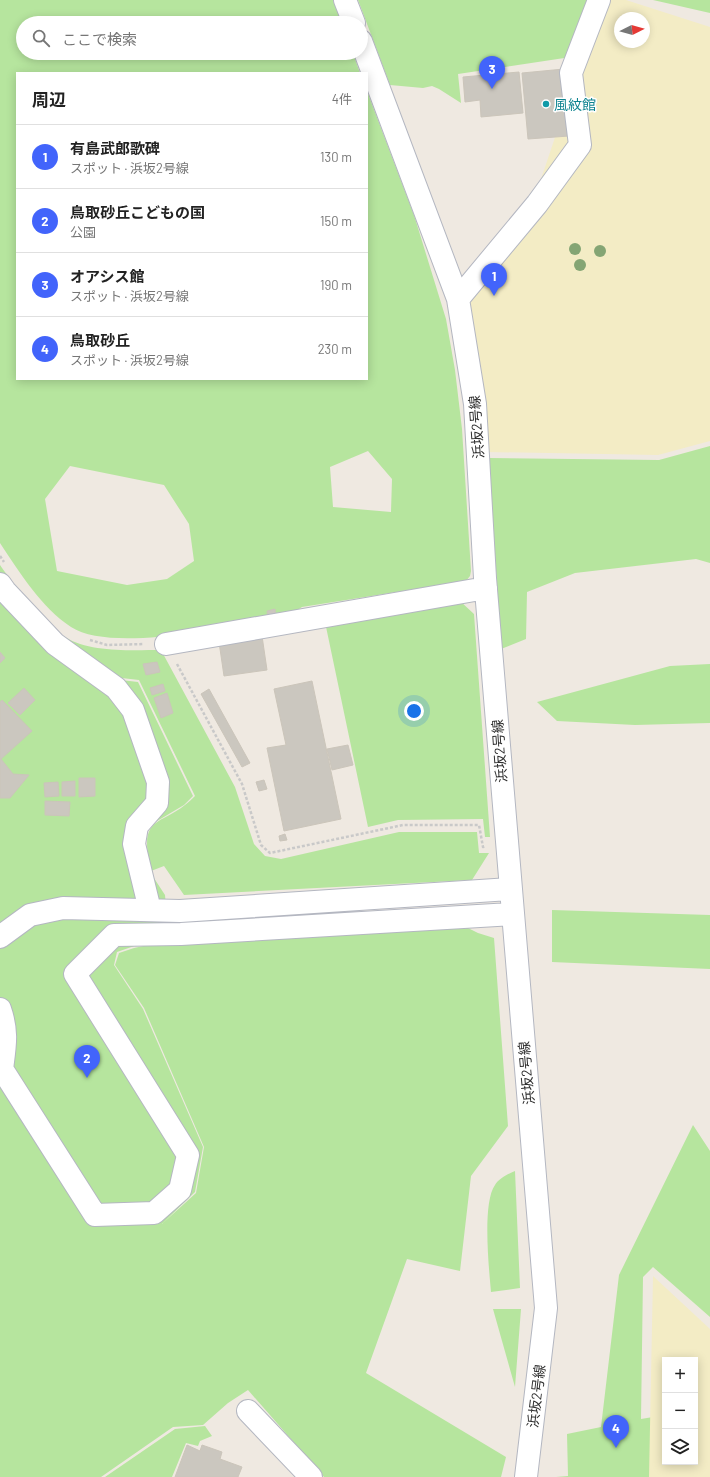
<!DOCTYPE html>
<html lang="ja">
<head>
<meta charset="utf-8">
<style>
  body { margin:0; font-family:Barlow,"Noto Sans JP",sans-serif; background:#f6f6f6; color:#222 }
  .controls { position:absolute; right:12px; bottom:12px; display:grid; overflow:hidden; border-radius:0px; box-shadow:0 2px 10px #0003 }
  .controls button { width:36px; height:36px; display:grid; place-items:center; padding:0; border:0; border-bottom:1px solid #e0e0e0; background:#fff; color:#222; font:20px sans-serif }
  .compass { position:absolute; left:614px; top:12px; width:36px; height:36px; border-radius:50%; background:#fff; box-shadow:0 2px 10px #0003; rotate:84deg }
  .you { position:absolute; left:414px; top:711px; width:14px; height:14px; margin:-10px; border:3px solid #fff; border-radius:50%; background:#1a73e8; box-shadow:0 0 0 6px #1a73e833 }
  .badge { display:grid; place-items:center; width:26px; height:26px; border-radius:50%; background:#4264fb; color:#fff; font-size:13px; font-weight:700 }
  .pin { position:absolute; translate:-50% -33px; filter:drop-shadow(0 1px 2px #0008) }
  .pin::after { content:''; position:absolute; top:21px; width:14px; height:12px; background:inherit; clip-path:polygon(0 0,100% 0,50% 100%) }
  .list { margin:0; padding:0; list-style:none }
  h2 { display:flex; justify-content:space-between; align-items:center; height:52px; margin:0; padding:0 16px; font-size:17px }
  h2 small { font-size:13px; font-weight:400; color:#767676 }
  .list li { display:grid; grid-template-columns:26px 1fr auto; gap:12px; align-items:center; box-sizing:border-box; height:64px; padding:0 16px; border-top:1px solid #e0e0e0 }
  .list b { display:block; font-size:15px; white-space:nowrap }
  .list p { margin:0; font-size:13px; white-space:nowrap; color:#767676 }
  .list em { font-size:13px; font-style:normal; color:#767676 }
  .icon { flex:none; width:22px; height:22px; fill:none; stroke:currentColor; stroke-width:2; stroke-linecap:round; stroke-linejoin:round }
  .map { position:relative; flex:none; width:710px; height:1477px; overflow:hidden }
  .search { position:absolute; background:#fff; box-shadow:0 2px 10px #0003; left:16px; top:16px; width:352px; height:44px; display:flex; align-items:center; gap:10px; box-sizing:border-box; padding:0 14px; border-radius:22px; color:#767676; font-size:15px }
  .panel { position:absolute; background:#fff; box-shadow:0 2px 10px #0003; left:16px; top:72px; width:352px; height:308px; border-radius:0px }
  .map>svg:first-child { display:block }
  .green { fill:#b6e59e; fill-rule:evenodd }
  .sand { fill:#f3ecc5; fill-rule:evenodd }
  .building { fill:#cbc7bf; stroke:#cbc5ba }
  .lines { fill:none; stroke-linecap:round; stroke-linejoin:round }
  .minor-casing { stroke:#b4b7c1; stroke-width:24 }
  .path { stroke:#c9c9c9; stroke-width:2.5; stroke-dasharray:3 2; stroke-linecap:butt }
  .minor { stroke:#fff; stroke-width:22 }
  .tree { fill:#84a574 }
  .culture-dot { fill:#0f9aa8; stroke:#fff; stroke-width:1.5 }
  .labels { text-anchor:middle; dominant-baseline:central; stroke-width:3; stroke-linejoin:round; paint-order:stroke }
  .culture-label { font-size:14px; fill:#0d838f; stroke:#fff; text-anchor:start }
  .street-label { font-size:14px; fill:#2e2e2e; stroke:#fff }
</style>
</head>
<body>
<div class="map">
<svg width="710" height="1477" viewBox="0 0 710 1477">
  <rect width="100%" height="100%" fill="#efe9e1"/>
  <path class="green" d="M 0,0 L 333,0 L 342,23 L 23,23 L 23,53 L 353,53 L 360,73 L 17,73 L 17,379 L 367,379 L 367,91 L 414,215 L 446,319 L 455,370 L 462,429 L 471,571 L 470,576 L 466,581 L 302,607 L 287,617 C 237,625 112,654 71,627 C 41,607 20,573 0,543 ZM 368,451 L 392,479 L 391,512 L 333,507 L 330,467 ZM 70,466 L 164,485 L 189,524 L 194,561 L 167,579 L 127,585 L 57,571 L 45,499 Z
    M 358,0 L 594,0 L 571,57 L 458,74 L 461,103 L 439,89 L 432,86 L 423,88 L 390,85 Z
    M 653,0 L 710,0 L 710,13 Z
    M 710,446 L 710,563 L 696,559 L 575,573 L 527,592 L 526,639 L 501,649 L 489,458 L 659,460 Z
    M 0,565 C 16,588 41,622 65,637 C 90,653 132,650 161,650 L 235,787 L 254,844 L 265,856 L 281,859 L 399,832 L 477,832 L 479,853 L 489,853 L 472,880 L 184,895 L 164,866 L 151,871 C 137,810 162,830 195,796 L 139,680 L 113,677 L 112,679 L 138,682 L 193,796 L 184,805 L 147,827 L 144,836 L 150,872 L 165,895 L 169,940 L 143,943 L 117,952 L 114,965 L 143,1009 L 203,1147 L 195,1192 L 162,1224 L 196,1193 L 204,1147 L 144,1008 L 115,965 L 119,953 L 134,948 L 157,943 L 466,927 L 478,933 L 494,938 L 508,1126 L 471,1176 L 460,1271 L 407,1259 L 366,1373 L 506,1457 L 501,1477 L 324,1477 L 248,1390 L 228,1403 L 203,1425 L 173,1427 L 101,1477 L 0,1477 L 0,574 L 23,602 L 0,573 Z
    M 460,601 L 474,614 L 490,837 L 485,837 L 483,819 L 398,820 L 368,827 L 325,622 Z
    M 710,664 L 710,723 L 635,725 L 557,721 L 537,702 L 670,666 Z
    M 552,910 L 710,915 L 710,969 L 552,962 Z
    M 693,1125 L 710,1151 L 710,1317 L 653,1267 L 643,1277 L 641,1419 L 665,1415 L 665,1462 L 695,1462 L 710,1477 L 556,1477 L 568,1476 L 567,1434 L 601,1427 L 619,1275 Z
    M 515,1171 L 520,1288 L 491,1292 C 489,1269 482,1203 495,1185 C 499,1178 508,1174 515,1171 Z
    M 493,1309 L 521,1309 L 515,1387 Z
    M 205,1426 L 212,1436 L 200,1441 L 198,1446 L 186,1443 L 172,1477 L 105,1477 L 175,1429 Z"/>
  <path class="sand" d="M 607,0 L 626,0 L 710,27 L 710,441 L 658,455 L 487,452 L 485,399 L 477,348 L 467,303 L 540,182 L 575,78 ZM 620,18 L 644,18 L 644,42 L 620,42 Z
    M 653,1276 L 710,1329 L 710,1477 L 649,1477 ZM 665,1360 L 695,1360 L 695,1462 L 665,1462 Z"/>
  <path class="building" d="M 564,69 L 569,136 L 528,139 L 522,73 Z
    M 519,72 L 523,113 L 481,117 L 480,100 L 465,102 L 463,77 Z
    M 275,609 L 276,618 L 268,619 L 267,611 Z
    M 262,636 L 267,670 L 224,676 L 219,642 Z
    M 0,652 L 5,658 L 0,663 Z
    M 157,662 L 160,672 L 146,675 L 143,664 Z
    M 312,681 L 341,819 L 284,831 L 267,748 L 286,745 L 274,689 Z
    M 163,684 L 165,691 L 152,695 L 150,688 Z
    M 24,688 L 35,700 L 20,715 L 8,703 Z
    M 209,689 L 250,763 L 242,767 L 201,694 Z
    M 167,693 L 173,713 L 161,718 L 154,698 Z
    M 2,700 L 32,731 L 1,759 L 13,774 L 29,775 L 10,798 L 0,798 L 0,702 Z
    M 348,745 L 353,765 L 332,770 L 327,749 Z
    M 79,778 L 95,778 L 95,796 L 79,797 Z
    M 264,780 L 267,789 L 259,791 L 256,782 Z
    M 75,781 L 75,796 L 62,796 L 62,782 Z
    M 58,782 L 59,796 L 45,797 L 44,783 Z
    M 45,801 L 70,802 L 69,816 L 45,815 Z
    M 285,834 L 287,840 L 280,841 L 279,836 Z
    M 187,1445 L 200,1451 L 202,1445 L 222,1452 L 220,1459 L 242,1467 L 238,1477 L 175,1477 Z"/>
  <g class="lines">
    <g class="minor-casing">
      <path id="minor" d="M 345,0 L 354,23
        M 361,41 L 458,299 L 475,404 L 485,578 L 546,1308 L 526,1477
        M 458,299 L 537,204 L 580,145 L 571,73 L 599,0
        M 0,584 L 5,591 L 55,644 L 116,688 L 133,710 L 158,782 L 157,803 L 137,826 L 134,844 L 150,910
        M 166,644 L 486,588
        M 0,937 L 30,915 L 63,908 L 180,911 L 510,889
        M 0,1009 C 8,1032 5,1046 2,1069 L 95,1215 L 154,1213 L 180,1190 L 188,1155 L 75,974 L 114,935 L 181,934 L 512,914
        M 248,1411 L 311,1477"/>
    </g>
    <path class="path" d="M 0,556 L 4,562
      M 90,640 L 107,645 L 144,644
      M 177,664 L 242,784 L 261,845 L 270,853 L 403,825 L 479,825 L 483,847 L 486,846"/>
    <use href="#minor" class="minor"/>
  </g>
  <g class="tree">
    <circle cx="575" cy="249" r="6"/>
    <circle cx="600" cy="251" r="6"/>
    <circle cx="580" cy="265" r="6"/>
  </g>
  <circle class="culture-dot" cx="546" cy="104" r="4"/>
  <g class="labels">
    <g class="culture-label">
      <text x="554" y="104">風紋館</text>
    </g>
    <g class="street-label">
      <text transform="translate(476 427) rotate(-94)">浜坂2号線</text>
      <text transform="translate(499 751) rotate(-94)">浜坂2号線</text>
      <text transform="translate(526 1073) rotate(-95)">浜坂2号線</text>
      <text transform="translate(536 1396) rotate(-83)">浜坂2号線</text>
    </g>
  </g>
</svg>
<div class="controls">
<button>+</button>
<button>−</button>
<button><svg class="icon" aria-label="layers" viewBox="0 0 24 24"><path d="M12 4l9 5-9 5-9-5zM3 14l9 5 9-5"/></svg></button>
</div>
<svg class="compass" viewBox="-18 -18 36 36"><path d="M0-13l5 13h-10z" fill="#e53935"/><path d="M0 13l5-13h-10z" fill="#767676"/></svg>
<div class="you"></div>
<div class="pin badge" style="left:494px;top:296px">1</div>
<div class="pin badge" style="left:87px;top:1078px">2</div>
<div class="pin badge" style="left:492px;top:89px">3</div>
<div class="pin badge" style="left:616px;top:1448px">4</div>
<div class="search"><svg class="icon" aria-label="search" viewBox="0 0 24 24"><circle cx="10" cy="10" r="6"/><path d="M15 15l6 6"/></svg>ここで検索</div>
<section class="panel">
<h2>周辺<small>4件</small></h2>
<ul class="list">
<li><span class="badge">1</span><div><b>有島武郎歌碑</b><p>スポット · 浜坂2号線</p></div><em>130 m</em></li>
<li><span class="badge">2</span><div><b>鳥取砂丘こどもの国</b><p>公園</p></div><em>150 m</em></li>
<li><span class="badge">3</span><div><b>オアシス館</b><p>スポット · 浜坂2号線</p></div><em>190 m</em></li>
<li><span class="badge">4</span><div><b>鳥取砂丘</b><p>スポット · 浜坂2号線</p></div><em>230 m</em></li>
</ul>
</section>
</div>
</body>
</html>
